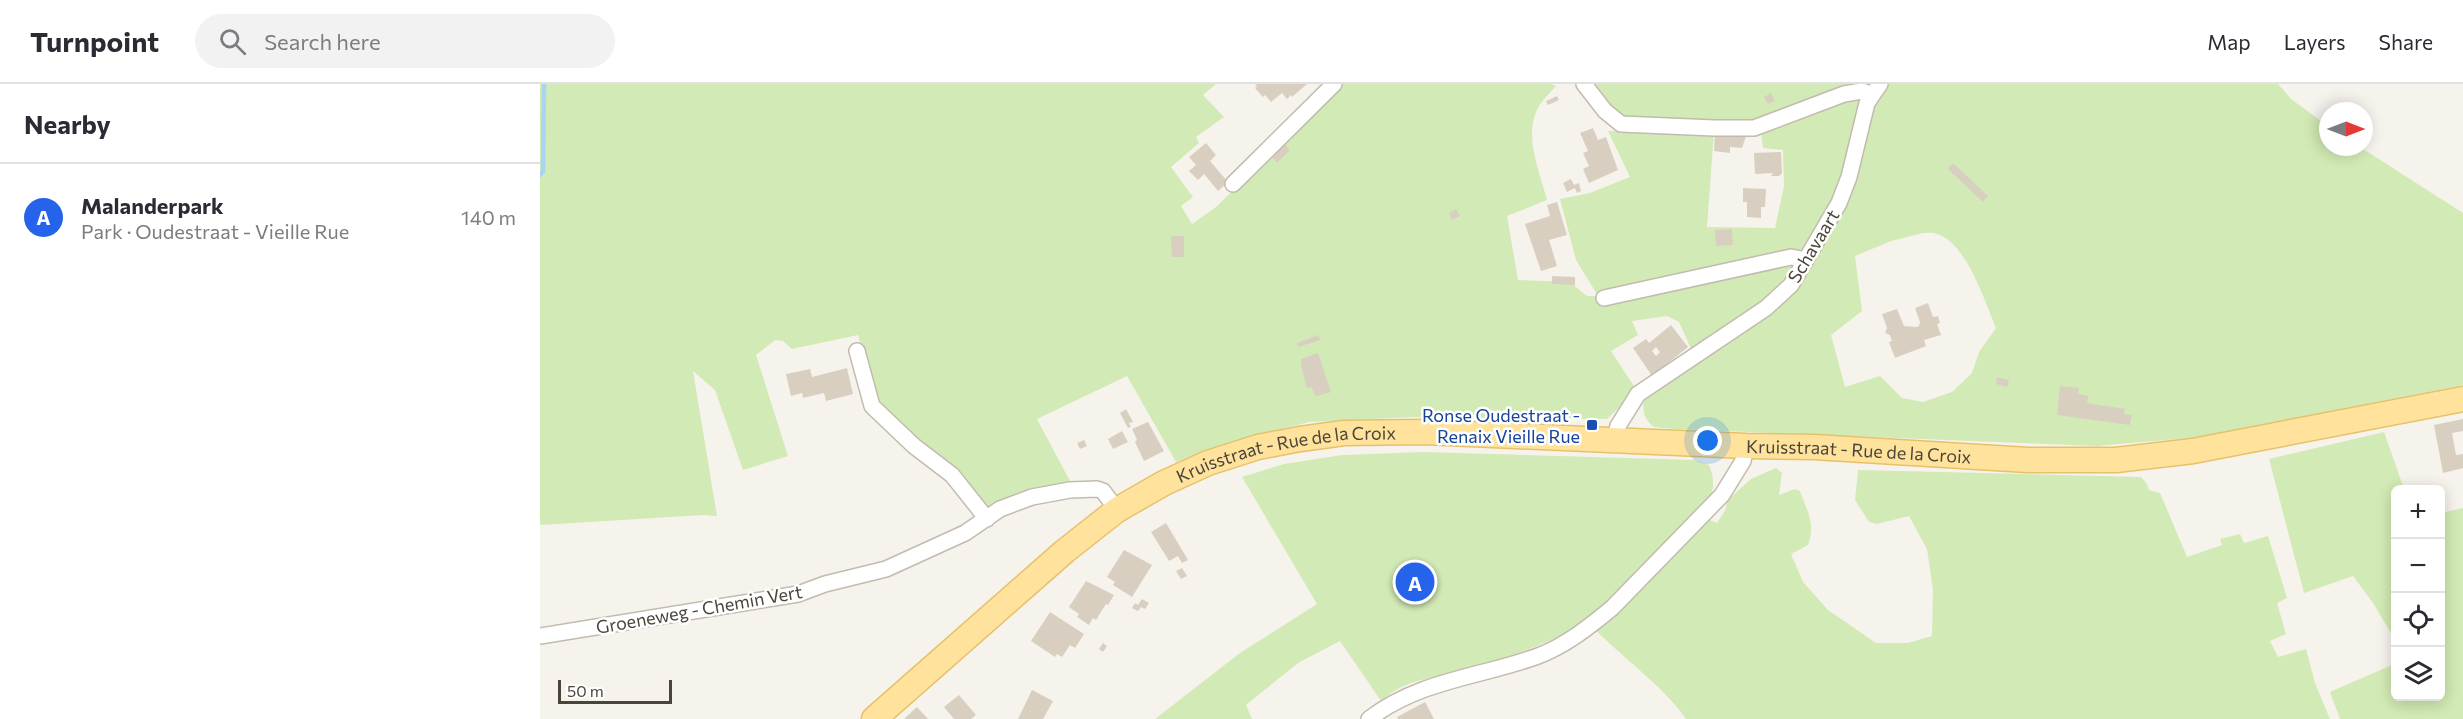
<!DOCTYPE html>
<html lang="en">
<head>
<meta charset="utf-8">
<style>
  body { margin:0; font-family:Commissioner,sans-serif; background:#f2f2f3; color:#2b2b33 }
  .controls { position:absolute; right:18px; bottom:18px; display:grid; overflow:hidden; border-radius:9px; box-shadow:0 3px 15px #0003 }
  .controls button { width:54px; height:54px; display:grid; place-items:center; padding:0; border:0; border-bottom:2px solid #e1e1e2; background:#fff; color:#2b2b33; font:30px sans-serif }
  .compass { position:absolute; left:1779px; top:18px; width:54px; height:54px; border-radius:50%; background:#fff; box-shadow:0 3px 15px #0003; rotate:90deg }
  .scale { position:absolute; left:18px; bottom:15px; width:114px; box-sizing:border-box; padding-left:6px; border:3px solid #4b4439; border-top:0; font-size:16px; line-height:21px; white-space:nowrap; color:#4b4439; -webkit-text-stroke:4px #fff; paint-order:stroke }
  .you { position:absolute; left:1168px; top:357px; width:21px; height:21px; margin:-15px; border:4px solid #fff; border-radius:50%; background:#1a73e8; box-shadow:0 0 0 9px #1a73e833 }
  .badge { display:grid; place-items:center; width:39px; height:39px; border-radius:50%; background:#2563eb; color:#fff; font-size:20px; font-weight:700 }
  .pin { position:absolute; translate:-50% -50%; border:3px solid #fff; box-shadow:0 2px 6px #0006 }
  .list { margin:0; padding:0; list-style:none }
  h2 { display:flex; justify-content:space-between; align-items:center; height:78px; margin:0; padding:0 24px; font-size:26px }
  h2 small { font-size:20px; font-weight:400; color:#7c7c81 }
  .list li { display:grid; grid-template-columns:39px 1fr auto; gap:18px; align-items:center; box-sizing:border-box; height:108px; padding:0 24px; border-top:2px solid #e1e1e2 }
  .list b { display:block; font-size:22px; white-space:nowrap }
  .list p { margin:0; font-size:20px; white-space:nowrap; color:#7c7c81 }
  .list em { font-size:20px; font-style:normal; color:#7c7c81 }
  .icon { flex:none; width:33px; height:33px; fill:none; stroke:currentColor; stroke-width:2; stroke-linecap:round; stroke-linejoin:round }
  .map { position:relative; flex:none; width:1923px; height:635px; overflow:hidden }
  header { display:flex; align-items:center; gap:36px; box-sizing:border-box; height:84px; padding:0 30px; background:#fff; border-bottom:2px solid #e1e1e2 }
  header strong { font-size:28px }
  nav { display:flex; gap:33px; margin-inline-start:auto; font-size:21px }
  .search { width:420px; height:54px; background:#f2f2f3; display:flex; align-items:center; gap:15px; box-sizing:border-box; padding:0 21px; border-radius:33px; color:#7c7c81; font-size:22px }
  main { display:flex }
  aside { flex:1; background:#fff }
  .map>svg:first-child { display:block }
  .green { fill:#d2eab5; fill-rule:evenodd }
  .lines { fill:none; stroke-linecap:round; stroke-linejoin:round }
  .stream { stroke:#a9d4f2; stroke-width:4.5 }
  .building { fill:#d8cfc1; fill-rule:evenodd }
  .street-casing { stroke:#c2bbae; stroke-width:18 }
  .primary-casing { stroke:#e6c16a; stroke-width:27 }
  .street { stroke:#fff; stroke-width:15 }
  .primary { stroke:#ffe39c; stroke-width:24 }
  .transit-dot { fill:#1a4fb4; stroke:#fff; stroke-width:2 }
  .labels { text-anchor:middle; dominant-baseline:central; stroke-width:5; stroke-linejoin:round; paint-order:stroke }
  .street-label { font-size:18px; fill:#4b4439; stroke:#fff }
  .transit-label { font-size:18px; fill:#164399; stroke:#fff; text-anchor:end }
</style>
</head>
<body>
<header>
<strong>Turnpoint</strong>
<div class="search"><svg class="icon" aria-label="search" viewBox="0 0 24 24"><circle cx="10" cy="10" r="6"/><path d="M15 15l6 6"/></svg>Search here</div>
<nav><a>Map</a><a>Layers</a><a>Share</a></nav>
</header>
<main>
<aside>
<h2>Nearby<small></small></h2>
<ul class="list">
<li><span class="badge">A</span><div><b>Malanderpark</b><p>Park · Oudestraat - Vieille Rue</p></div><em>140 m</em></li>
</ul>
</aside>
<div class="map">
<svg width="1923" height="635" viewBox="0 0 1923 635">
  <rect width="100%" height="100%" fill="#f6f3ec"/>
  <path class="green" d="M 0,0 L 676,0 L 663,11 L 684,33 L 656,53 L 659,59 L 631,83 L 653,113 L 641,122 L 652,140 L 676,123 L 803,0 L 1011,0 L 1016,2 C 1010,9 1002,16 998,24 C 983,52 1000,88 1007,116 L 967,132 L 978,196 L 1030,198 L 1047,212 L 1058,212 L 1036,176 L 1020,115 L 1050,109 L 1090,93 L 1068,47 L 1174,47 L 1167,143 L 1235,144 L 1244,102 L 1243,66 L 1223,64 L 1221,46 L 1229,47 L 1239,44 L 1238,31 L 1221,38 L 1081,35 L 1048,0 L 1738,0 L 1751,15 L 1788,42 L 1788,63 L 1820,63 L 1923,129 L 1923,301 L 1660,353 L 1557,362 L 1134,345 L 1114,343 C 1105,336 1102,328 1104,317 L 1157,278 L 1139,238 L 1127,232 L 1092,237 L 1098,251 L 1071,267 L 1097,307 L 1067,335 L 874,333 L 769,338 L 694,357 L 636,378 L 587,292 L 497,335 L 532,401 L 450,426 L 422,394 L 338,321 L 318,251 L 252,265 L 243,257 L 235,256 L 216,271 L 248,372 L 203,386 L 175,306 L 153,287 L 177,432 L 164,431 L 0,441 ZM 1383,149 C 1387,149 1393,148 1397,150 C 1426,158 1445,218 1456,244 L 1439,268 L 1432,289 L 1412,308 L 1383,318 L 1362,314 L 1340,292 L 1305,303 L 1291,251 L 1322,227 L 1315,172 L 1351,157 Z
    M 1844,348 L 1864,405 L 1856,406 L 1856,612 L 1900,612 L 1901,429 L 1923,424 L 1923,635 L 1800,635 L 1790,608 L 1852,581 L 1855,556 L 1833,519 L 1813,492 L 1764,509 L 1729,375 Z
    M 884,368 L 1155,376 L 1169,381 C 1178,403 1171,413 1161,432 L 1177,439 L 1186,425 L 1187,417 L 1202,403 L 1211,395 L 1236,384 L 1242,389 L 1239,411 L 1255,405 L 1260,407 C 1267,427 1276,440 1268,461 L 1251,470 L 1263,498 L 1288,526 L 1336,559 L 1368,559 L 1392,552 L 1393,506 L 1387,465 L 1369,432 L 1337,440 L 1329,438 L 1315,416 L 1318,386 L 1601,393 L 1607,400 L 1609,406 L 1620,409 L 1647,473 L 1682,461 L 1680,455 L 1700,450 L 1704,459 L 1728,452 L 1747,514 L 1737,519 L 1746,550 L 1730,557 L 1738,573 L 1766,565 L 1775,599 L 1790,635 L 1146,635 C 1123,601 1078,571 1049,539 C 1009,558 969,574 927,586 C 895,595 867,593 841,617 L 800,557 L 758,579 L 706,621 L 712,635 L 615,635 L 700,569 L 777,520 L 702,393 L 744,380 L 802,371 Z"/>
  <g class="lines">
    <path class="stream" d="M 0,91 L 3,88 L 4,0"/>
  </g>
  <path class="building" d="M 715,0 L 767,0 L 752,13 L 751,11 L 747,15 L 742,9 L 731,18 L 725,11 L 723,13 L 715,4 L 717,2 Z
    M 1231,9 L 1235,17 L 1228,20 L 1224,13 Z
    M 1017,12 L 1019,16 L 1008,21 L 1006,17 Z
    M 1053,44 L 1058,56 L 1066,53 L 1078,86 L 1049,99 L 1043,85 L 1049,82 L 1043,69 L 1048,67 L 1040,49 Z
    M 1175,47 L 1207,49 L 1202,64 L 1190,63 L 1190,69 L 1174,67 Z
    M 666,59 L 676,71 L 670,77 L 688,98 L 678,107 L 664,90 L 658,96 L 649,87 L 656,81 L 649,73 Z
    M 744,60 L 750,66 L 737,79 L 732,73 Z
    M 1241,68 L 1242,89 L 1239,92 L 1231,92 L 1233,89 L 1215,90 L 1214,69 Z
    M 1413,79 L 1448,112 L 1443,118 L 1408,85 Z
    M 1031,95 L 1034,101 L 1039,99 L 1041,107 L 1037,109 L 1035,104 L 1027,108 L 1023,99 Z
    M 1203,104 L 1226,105 L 1225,123 L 1221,123 L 1221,134 L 1207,133 L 1207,118 L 1203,118 Z
    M 1017,118 L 1027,151 L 1009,156 L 1017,182 L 1001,187 L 985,140 L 1010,132 L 1007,121 Z
    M 916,125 L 920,132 L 912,136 L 909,129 Z
    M 1192,145 L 1193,161 L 1176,162 L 1175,146 Z
    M 631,152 L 644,152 L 644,173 L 632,173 Z
    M 1012,192 L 1035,193 L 1035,201 L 1012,200 Z
    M 1388,219 L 1393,233 L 1398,232 L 1400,239 L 1397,240 L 1401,251 L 1384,256 L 1386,262 L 1355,274 L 1349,258 L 1352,257 L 1350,251 L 1345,249 L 1347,244 L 1342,230 L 1357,225 L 1364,242 L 1376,243 L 1379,242 L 1380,238 L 1375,224 Z
    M 1131,241 L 1148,263 L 1112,292 L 1093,264 L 1106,255 L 1109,259 ZM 1116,263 L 1120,268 L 1116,272 L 1112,267 Z
    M 778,251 L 780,256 L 758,263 L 757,259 Z
    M 778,269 L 791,308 L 776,312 L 771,303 L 767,304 L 762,286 L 761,275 Z
    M 307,284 L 313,310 L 286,317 L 284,309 L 263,314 L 262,309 L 251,312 L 246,290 L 270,285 L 272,293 Z
    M 1457,293 L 1469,296 L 1467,303 L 1456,300 Z
    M 1520,302 L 1539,304 L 1538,310 L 1548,312 L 1547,319 L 1585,325 L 1584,330 L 1592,331 L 1590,341 L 1517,331 Z
    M 586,325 L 593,338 L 589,339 L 591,343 L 588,344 L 580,329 Z
    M 1923,335 L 1923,347 L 1912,349 L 1916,371 L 1923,370 L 1923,384 L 1903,389 L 1894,341 Z
    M 608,338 L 624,367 L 604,377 L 595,358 L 597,356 L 592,345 Z
    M 582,347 L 588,358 L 573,365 L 568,355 Z
    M 544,356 L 547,362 L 540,365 L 537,359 Z
    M 626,439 L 648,476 L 642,479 L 638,472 L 629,477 L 611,448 Z
    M 584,466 L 612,481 L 592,513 L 573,501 L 575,498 L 567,493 Z
    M 642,484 L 647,492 L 641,495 L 636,487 Z
    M 546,497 L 574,511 L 568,521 L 566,520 L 556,536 L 553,534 L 549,541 L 537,533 L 539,530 L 529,523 Z
    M 602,515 L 609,519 L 605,525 L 601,523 L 598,527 L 592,524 L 595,519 L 598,521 Z
    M 510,528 L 544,550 L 535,564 L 530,561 L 522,573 L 517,570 L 515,573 L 491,557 Z
    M 563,559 L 567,562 L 563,568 L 559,565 Z
    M 492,606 L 513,617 L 503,635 L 478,635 Z
    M 419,611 L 436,631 L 431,635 L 414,635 L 404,623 Z
    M 885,618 L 894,635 L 858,635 L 857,633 Z
    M 377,623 L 388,635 L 364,635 Z"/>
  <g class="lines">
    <g class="street-casing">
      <path id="street" d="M 1044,0 L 1065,27 L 1081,40 L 1174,44 L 1214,44 L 1304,10 L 1322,7 L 1331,10
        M 693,100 L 794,0
        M 1064,214 L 1251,173 L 1266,176
        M 317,267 L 332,322 L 374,362 L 412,391 L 447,435
        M 1074,356 L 1078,342 L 1098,310 L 1226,224 L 1251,201 L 1299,119 L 1309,93 L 1327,19 L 1340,0
        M 0,552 L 258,510 L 285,500 L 346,485 L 425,449 L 460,425 L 492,413 L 530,406 L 557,405 L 563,407 L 577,426
        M 829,635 C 879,596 941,593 998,572 C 1025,562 1049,543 1072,524 L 1182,411 L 1203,377 L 1206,362"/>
    </g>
    <g class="primary-casing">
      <g id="primary">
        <path id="s1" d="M 334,635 L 525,467 L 577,426 L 624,399 L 668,379 L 718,363 L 760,355 L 804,349 L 885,348 L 1206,362 L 1274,363 L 1488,376 L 1576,376 L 1653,367 L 1923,315"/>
      </g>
    </g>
    <use href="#street" class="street"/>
    <use href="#primary" class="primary"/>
  </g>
  <rect class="transit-dot" x="1046" y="335" width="12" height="12" rx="3"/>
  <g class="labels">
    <g class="street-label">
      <text transform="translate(1273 162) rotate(-59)">Schavaart</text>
      <text stroke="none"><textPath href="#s1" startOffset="1078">Kruisstraat - Rue de la Croix</textPath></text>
      <text stroke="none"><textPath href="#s1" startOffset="502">Kruisstraat - Rue de la Croix</textPath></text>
      <text transform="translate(159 525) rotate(-10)">Groeneweg - Chemin Vert</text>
    </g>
    <g class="transit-label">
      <text x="1040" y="331">Ronse Oudestraat -<tspan x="1040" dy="21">Renaix Vieille Rue</tspan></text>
    </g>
  </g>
</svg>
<div class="controls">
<button>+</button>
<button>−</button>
<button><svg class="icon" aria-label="locate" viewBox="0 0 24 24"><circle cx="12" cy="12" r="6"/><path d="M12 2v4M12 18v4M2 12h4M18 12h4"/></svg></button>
<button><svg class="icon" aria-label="layers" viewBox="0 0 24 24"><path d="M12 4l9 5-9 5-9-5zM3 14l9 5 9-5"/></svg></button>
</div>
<svg class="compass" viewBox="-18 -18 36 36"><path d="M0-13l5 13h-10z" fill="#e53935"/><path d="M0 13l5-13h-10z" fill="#7c7c81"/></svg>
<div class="scale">50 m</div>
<div class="you"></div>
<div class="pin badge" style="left:875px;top:498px">A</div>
</div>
</main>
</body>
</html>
